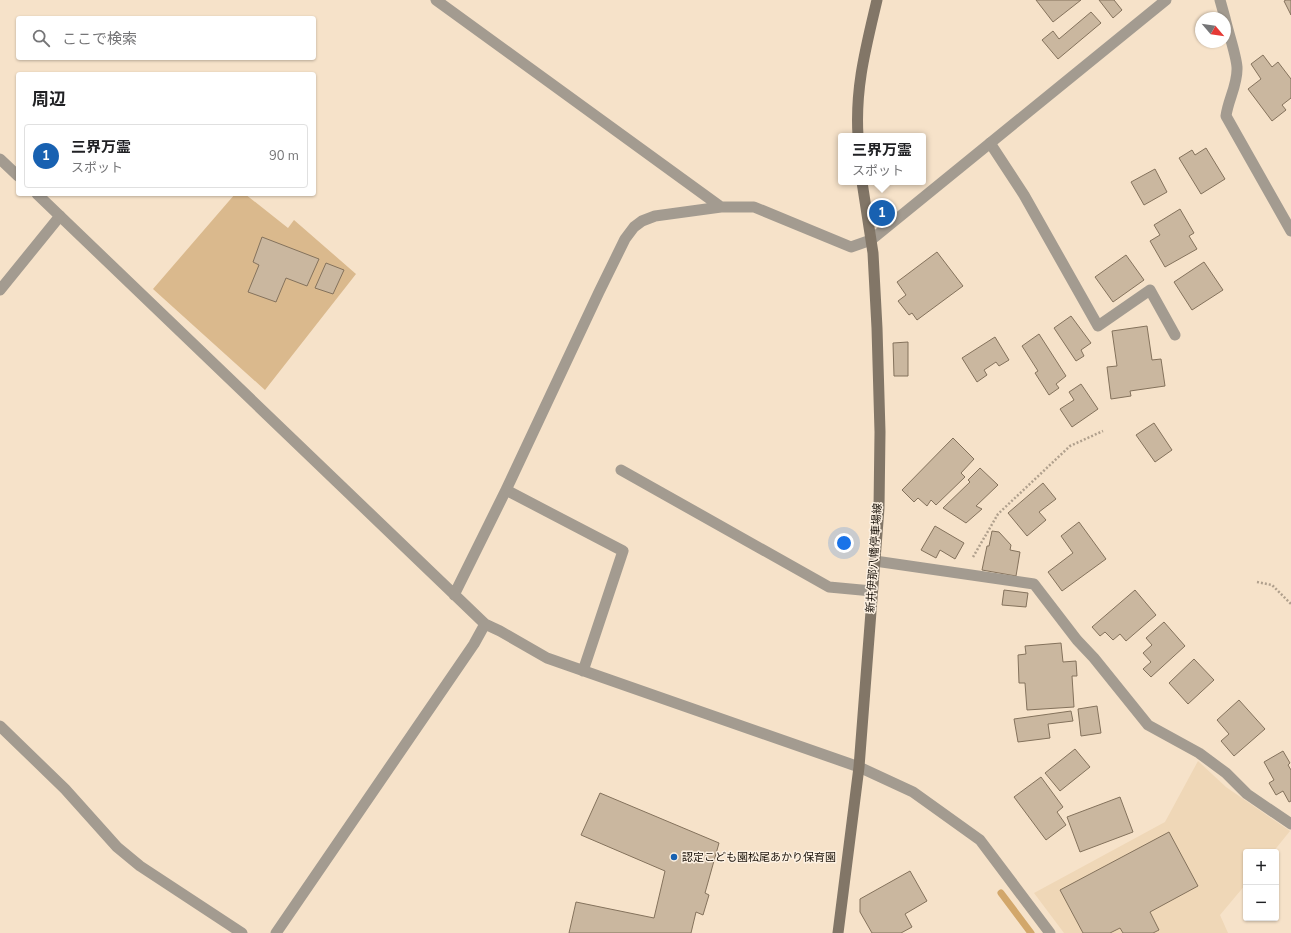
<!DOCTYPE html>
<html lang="ja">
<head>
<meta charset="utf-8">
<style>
  body { margin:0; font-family:"Nunito Sans","Noto Sans JP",sans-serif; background:#f2f2f2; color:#202124 }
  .controls { position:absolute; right:12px; bottom:12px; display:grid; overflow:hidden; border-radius:4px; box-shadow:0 1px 3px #0004 }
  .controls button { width:36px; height:36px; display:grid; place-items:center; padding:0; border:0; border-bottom:1px solid #e0e0e0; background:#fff; color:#202124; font:20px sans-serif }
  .compass { position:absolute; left:1195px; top:12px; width:36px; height:36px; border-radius:50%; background:#fff; box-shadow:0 1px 3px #0004; rotate:119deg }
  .you { position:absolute; left:844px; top:543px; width:14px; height:14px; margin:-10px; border:3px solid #fff; border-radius:50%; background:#1a73e8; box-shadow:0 0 0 6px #1a73e833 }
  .badge { display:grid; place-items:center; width:26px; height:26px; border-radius:50%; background:#1861b1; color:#fff; font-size:13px; font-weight:700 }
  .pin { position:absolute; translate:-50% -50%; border:2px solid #fff; box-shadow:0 1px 4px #0006 }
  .popup { position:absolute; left:838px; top:133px; width:88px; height:52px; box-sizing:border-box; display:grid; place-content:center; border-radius:4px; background:#fff; filter:drop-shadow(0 1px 3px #0005); font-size:13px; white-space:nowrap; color:#757577 }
  .popup b { font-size:15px; color:#202124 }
  .popup::after { content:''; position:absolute; left:50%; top:100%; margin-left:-8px; border:8px solid transparent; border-top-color:#fff }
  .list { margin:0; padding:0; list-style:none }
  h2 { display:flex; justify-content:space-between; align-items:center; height:52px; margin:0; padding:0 16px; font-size:17px }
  h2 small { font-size:13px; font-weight:400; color:#757577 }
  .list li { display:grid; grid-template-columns:26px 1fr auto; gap:12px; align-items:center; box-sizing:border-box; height:64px; margin:0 8px 8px; padding:0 8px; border:1px solid #e0e0e0; border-radius:4px }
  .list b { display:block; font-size:15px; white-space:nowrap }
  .list p { margin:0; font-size:13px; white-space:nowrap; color:#757577 }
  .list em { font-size:13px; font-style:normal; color:#757577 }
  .icon { flex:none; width:22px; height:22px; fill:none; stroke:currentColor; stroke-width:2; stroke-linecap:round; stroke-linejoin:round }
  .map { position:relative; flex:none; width:1291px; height:933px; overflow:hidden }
  .search { position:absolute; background:#fff; box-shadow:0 1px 3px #0004; left:16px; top:16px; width:300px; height:44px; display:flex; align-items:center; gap:10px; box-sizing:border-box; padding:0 14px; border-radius:4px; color:#757577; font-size:15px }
  .panel { position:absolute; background:#fff; box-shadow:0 1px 3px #0004; left:16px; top:72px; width:300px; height:124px; border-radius:4px }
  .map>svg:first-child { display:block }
  .built { fill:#efd7b7 }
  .green { fill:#dab98d }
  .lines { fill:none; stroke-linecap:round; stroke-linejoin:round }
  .stream { stroke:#d2a76b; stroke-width:7 }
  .building { fill:#cab79f; stroke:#84725c }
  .path { stroke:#b0a08d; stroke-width:2.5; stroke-dasharray:2 2; stroke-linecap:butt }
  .service { stroke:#a39b90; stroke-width:11 }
  .minor { stroke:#a39b90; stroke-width:11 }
  .tertiary { stroke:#a39b90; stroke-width:11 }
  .secondary { stroke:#827667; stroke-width:11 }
  .poi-dot { fill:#1861b1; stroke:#fdf1e2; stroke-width:1.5 }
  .labels { text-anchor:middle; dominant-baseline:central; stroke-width:3; stroke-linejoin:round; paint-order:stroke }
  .street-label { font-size:11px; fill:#1a130b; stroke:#fdf1e2 }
  .poi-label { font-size:11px; fill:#1a130b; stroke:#fdf1e2; text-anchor:start }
</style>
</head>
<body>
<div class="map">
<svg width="1291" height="933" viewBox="0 0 1291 933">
  <rect width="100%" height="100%" fill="#f6e2c9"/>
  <path class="built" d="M 1198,761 L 1226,787 L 1290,831 L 1273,852 L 1246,852 L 1246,884 L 1220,915 L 1228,933 L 1064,933 L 1034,893 L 1165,822 Z"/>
  <path class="green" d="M 235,194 L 245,194 L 288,228 L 294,220 L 356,274 L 265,390 L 153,289 Z"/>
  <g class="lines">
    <path class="stream" d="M 1001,893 L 1031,933"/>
  </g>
  <path class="building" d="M 1036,0 L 1081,0 L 1053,22 Z
    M 1099,0 L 1114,0 L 1122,10 L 1113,18 Z
    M 1286,0 L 1291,0 L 1291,15 L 1284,1 Z
    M 1091,12 L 1101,23 L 1058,59 L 1042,40 L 1053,31 L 1059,39 Z
    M 1263,55 L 1272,67 L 1278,62 L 1291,79 L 1291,98 L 1282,105 L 1286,110 L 1272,121 L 1248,89 L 1261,79 L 1251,64 Z
    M 1206,148 L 1225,179 L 1201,194 L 1179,158 L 1192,150 L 1195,155 Z
    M 1155,169 L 1167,192 L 1144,205 L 1131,182 Z
    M 1180,209 L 1194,233 L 1189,236 L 1197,249 L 1165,267 L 1150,241 L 1160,235 L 1154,225 Z
    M 262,237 L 319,259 L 307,286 L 286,278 L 276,302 L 248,292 L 259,265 L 253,262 Z
    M 937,252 L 963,286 L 917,320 L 912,313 L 909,315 L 898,301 L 906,295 L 897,282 Z
    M 1126,255 L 1144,280 L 1113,302 L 1095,277 Z
    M 1204,262 L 1223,290 L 1192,310 L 1174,282 Z
    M 326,263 L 344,270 L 333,294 L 315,288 Z
    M 1071,316 L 1091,343 L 1081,350 L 1084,356 L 1076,361 L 1054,328 Z
    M 1147,326 L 1152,360 L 1161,359 L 1165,386 L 1130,391 L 1131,396 L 1111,399 L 1107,367 L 1117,366 L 1112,331 Z
    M 1039,334 L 1066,376 L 1056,384 L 1059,388 L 1049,395 L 1035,373 L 1038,371 L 1022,346 Z
    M 995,337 L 1009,360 L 999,366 L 996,362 L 984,370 L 987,375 L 977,382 L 962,358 Z
    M 908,342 L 908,376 L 894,376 L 893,343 Z
    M 1081,384 L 1098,409 L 1072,427 L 1060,409 L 1074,400 L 1069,392 Z
    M 1154,423 L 1172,450 L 1155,462 L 1136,435 Z
    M 953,438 L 974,459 L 961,473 L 965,477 L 936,505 L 931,500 L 927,506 L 918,498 L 914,502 L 902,490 Z
    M 980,468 L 998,485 L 976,506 L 982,509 L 966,523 L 943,508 L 970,482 L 968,480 Z
    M 1043,483 L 1056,499 L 1039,512 L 1046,520 L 1027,536 L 1008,513 Z
    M 1079,522 L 1106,559 L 1062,591 L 1048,572 L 1073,553 L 1061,536 Z
    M 935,526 L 964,543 L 955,559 L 940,550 L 936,558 L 921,550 Z
    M 992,531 L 999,532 L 1011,545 L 1010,550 L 1020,552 L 1016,576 L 982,570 L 987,546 L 989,546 Z
    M 1004,590 L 1028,593 L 1026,607 L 1002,605 Z
    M 1135,590 L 1156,615 L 1126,641 L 1120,634 L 1113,640 L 1105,632 L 1100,636 L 1092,627 Z
    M 1164,622 L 1185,646 L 1151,677 L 1143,669 L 1151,662 L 1143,653 L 1152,645 L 1146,638 Z
    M 1061,643 L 1063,662 L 1076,661 L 1077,676 L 1072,676 L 1074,707 L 1027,710 L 1025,683 L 1019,683 L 1018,655 L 1026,654 L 1025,646 Z
    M 1194,659 L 1214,680 L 1188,704 L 1169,683 Z
    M 1239,700 L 1265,729 L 1234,756 L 1221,741 L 1229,734 L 1217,720 Z
    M 1097,706 L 1101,733 L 1081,736 L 1078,709 Z
    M 1071,711 L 1073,721 L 1048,724 L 1050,738 L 1018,742 L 1014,719 Z
    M 1075,749 L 1090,767 L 1060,791 L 1045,773 Z
    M 1283,751 L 1290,763 L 1288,765 L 1291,770 L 1291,801 L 1289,802 L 1283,791 L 1276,795 L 1269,783 L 1274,780 L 1264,762 Z
    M 1041,777 L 1063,807 L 1057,812 L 1066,825 L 1046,840 L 1014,797 Z
    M 600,793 L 719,843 L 705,893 L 709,895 L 703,915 L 696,912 L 691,933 L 569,933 L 576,902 L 654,918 L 665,871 L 581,835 Z
    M 1120,797 L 1133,832 L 1080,852 L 1067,817 Z
    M 1169,832 L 1198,886 L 1150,912 L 1159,930 L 1153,933 L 1123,933 L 1120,928 L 1110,933 L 1083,933 L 1060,890 Z
    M 910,871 L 927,901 L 905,914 L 912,927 L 901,933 L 872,933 L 860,912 L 860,899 Z"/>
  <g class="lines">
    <path class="path" d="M 973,557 L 998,514 L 1070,446 L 1103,431
      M 1257,582 L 1272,585 L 1291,604"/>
    <path class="service" d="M 990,143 L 1024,195 L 1098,326 L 1150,290 L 1175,335
      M 0,290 L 60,216
      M 875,561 L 1034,584 L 1077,640 L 1094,658 L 1148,725 L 1199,753 L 1226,773 L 1247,794 L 1291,824"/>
    <path class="minor" d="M 436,0 L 721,207
      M 1220,0 L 1225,18
      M 1225,18 C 1228,32 1236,54 1237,67 C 1238,84 1228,100 1226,116 L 1291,231
      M 0,159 L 18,176
      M 37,194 L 485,624 L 500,631 L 547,658 L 859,767
      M 621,470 L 829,587 L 872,591
      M 506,490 L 623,551 L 583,671
      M 454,595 L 506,490 L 599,292 L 625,239 L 634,227 L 642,221 L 655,216 L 721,207 L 754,207 L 851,247 L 871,240 L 1166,0
      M 0,726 L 65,789 L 117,847 L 140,866 L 242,933
      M 276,933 L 474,644 L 485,624"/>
    <path class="tertiary" d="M 859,767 L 913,792 L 980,840 L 1050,933"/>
    <path class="secondary" d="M 858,136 C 855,87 866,47 877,0
      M 838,933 L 859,767 L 879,508 L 880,432 L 877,328 L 873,253 L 862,182"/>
  </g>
  <circle class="poi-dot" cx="674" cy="857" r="4"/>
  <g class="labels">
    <g class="street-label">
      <text transform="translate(874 558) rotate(-86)">新井伊那八幡停車場線</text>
    </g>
    <g class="poi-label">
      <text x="682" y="857">認定こども園松尾あかり保育園</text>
    </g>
  </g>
</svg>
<div class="controls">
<button>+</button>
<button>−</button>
</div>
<svg class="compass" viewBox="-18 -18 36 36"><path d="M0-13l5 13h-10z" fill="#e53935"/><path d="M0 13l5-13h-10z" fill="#757577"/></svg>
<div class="you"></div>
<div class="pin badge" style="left:882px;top:213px">1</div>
<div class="popup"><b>三界万霊</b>スポット</div>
<div class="search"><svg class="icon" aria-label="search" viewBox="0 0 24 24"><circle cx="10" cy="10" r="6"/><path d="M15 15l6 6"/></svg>ここで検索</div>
<section class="panel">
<h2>周辺<small></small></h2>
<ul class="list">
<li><span class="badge">1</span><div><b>三界万霊</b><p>スポット</p></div><em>90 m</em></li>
</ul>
</section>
</div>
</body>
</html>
